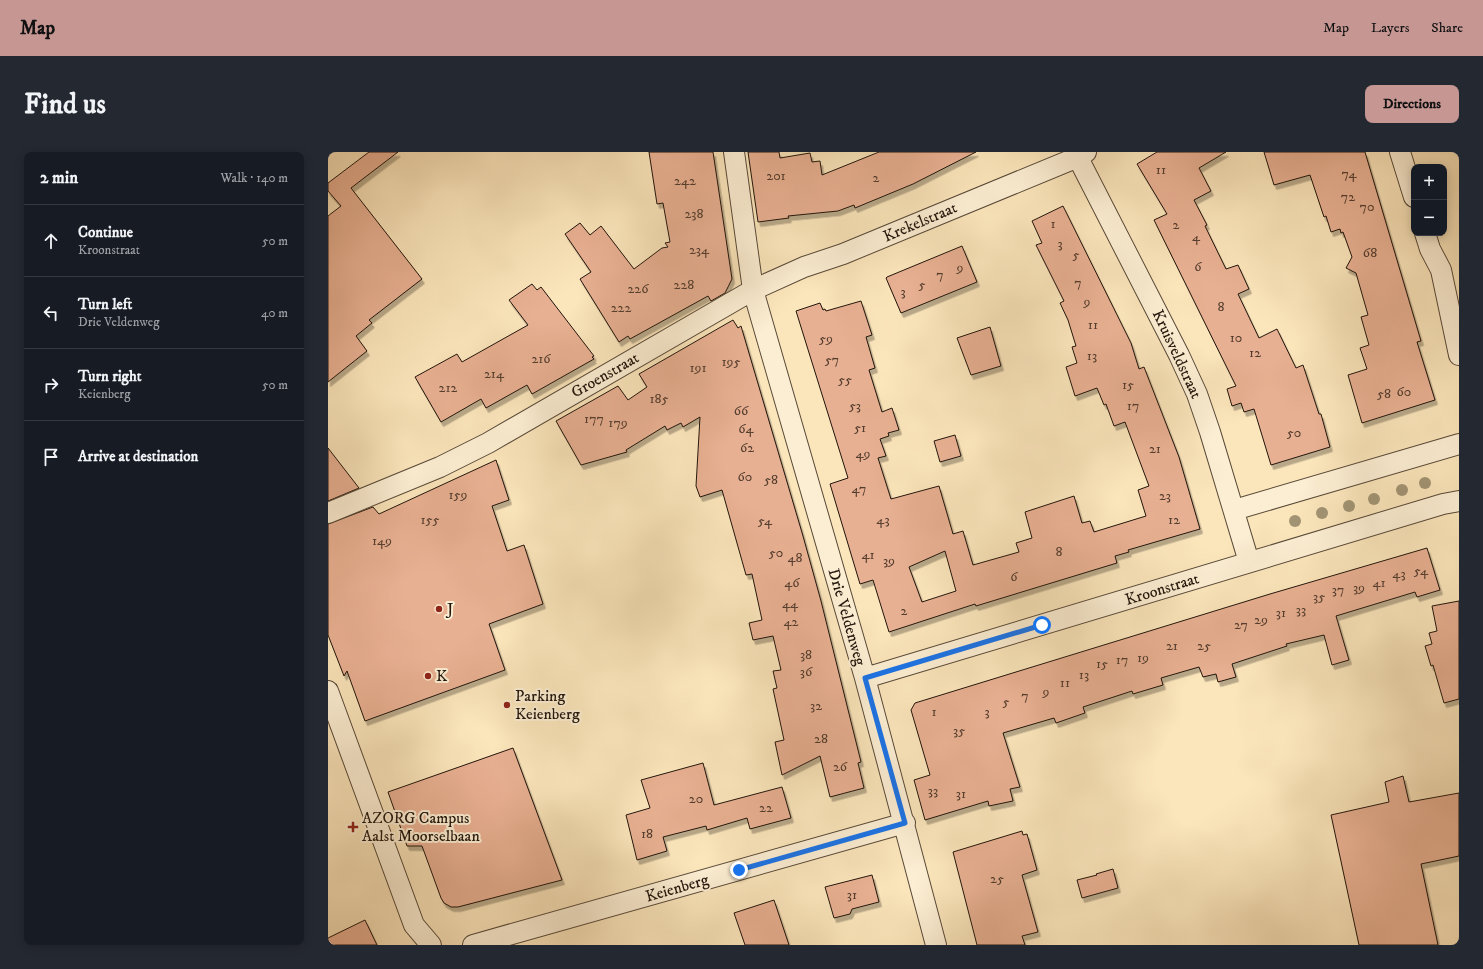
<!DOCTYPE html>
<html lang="en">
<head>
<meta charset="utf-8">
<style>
  body { margin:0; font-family:"IM FELL DW Pica",serif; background:#242831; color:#f1f3f6 }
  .controls { position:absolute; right:12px; top:12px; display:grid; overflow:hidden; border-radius:8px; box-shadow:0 2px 10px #0003 }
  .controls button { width:36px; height:36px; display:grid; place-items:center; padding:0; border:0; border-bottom:1px solid #363941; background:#171b24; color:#f1f3f6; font:20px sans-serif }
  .stop { position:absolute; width:12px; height:12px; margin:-9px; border:3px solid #1a73e8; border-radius:50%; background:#fff }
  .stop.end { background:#1a73e8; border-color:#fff; box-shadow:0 1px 4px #0008 }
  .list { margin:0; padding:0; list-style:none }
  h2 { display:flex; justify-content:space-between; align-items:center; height:52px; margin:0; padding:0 16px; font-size:17px }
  h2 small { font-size:13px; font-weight:400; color:#9ea1a6 }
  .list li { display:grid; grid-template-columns:26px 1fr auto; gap:12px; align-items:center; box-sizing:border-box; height:72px; padding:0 16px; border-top:1px solid #363941 }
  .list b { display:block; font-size:15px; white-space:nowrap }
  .list p { margin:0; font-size:13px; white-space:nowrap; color:#9ea1a6 }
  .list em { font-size:13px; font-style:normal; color:#9ea1a6 }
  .icon { flex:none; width:22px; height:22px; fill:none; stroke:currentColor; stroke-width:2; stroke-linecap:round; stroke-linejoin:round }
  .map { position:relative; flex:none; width:1131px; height:793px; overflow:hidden; border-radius:8px }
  header { display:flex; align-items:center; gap:24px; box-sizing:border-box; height:56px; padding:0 20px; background:#c59692; color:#111 }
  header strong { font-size:19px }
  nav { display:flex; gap:22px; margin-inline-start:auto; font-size:14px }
  .intro { display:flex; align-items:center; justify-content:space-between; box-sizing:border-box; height:96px; padding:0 24px }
  h1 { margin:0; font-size:28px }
  .button { padding:10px 18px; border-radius:8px; background:#c59692; color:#111; font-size:14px; font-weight:700 }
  main { display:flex; gap:24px; padding:0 24px }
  aside { flex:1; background:#171b24; border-radius:8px; box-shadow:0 2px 10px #0003 }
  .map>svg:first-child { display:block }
  .building { fill:#e8b092; stroke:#21150c; fill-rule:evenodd; filter:url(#shadow) }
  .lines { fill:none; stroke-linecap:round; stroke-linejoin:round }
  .minor-casing { stroke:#584938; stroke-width:22 }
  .minor { stroke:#fceed3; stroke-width:20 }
  .tree { fill:#a29474 }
  .route { stroke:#1a73e8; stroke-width:5 }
  .poi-dot { fill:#8f2418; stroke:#fceed3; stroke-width:1.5 }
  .labels { text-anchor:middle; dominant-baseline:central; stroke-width:4; stroke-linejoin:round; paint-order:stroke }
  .number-label { font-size:14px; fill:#533c2e }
  .street-label { font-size:16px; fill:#21150c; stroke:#fceed3 }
  .poi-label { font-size:16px; fill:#21150c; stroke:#fceed3; text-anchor:start }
</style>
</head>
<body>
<header>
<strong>Map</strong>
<nav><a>Map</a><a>Layers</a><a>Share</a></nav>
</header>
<div class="intro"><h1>Find us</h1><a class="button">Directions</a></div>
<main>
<aside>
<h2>2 min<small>Walk · 140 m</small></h2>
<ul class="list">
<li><svg class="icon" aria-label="ahead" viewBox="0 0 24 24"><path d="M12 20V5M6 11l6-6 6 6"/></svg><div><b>Continue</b><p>Kroonstraat</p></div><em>50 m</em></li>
<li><svg class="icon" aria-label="left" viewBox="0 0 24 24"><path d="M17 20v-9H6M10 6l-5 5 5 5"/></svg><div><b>Turn left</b><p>Drie Veldenweg</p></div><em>40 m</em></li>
<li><svg class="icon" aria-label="right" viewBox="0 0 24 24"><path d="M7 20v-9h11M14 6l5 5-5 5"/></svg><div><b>Turn right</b><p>Keienberg</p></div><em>50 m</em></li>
<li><svg class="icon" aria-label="arrive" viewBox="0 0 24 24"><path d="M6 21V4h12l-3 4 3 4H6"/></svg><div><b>Arrive at destination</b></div></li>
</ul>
</aside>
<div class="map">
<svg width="1131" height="793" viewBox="0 0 1131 793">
  <defs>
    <filter id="shadow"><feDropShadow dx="2.5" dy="4.5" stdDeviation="0" flood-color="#0004"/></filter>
  </defs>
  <rect width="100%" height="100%" fill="#fbe5bb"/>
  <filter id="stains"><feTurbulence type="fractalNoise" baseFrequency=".005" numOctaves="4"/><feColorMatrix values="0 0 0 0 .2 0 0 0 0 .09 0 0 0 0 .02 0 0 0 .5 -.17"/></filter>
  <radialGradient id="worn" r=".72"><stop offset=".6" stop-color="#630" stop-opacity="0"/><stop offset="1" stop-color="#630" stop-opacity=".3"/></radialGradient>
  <path class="building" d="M 41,0 L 70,0 L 23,36 L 94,127 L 41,168 L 44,171 L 28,184 L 39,199 L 0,230 L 0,64 L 13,54 L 0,39 L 0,31 Z
    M 321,0 L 385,0 L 404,127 L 397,141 L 383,149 L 380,144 L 302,187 L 300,184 L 291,190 L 252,127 L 263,120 L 237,82 L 252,71 L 262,83 L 273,74 L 306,117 L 334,96 L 340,95 L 337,91 L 342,90 L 335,51 L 329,52 Z
    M 420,0 L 451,0 L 452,6 L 482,1 L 484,10 L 492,9 L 494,23 L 551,0 L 648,0 L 585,32 L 527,56 L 526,53 L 510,59 L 460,64 L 461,66 L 430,70 Z
    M 829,0 L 898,0 L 871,16 L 883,39 L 866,48 L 879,73 L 877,74 L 898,117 L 910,113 L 921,137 L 910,142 L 931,186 L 949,177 L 968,216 L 975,213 L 991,262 L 993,262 L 1002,295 L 943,313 L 926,257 L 916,260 L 913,251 L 904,254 L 899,237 L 908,234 L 826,68 L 839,62 L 809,12 Z
    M 936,0 L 1037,0 L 1093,189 L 1089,190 L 1107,248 L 1034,271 L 1020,223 L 1039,217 L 1032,196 L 1041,193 L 1033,165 L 1040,163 L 1028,121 L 1018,116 L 1024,105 L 1015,80 L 1013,81 L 1012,77 L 1003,80 L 998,64 L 996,65 L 982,23 L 946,33 Z
    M 735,54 L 803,191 L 811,217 L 816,215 L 851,305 L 872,377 L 800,398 L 801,400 L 787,404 L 789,411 L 648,454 L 647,452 L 561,480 L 545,428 L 532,432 L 502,332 L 520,326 L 468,159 L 492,151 L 495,158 L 497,157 L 498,159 L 533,149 L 544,183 L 538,185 L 547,216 L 541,218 L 554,260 L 564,256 L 571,278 L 560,281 L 561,284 L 552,287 L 558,304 L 550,306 L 563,347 L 611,334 L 625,382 L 635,379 L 645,413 L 691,400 L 688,391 L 704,386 L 697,360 L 746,344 L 754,371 L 762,369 L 766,380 L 818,364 L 810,338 L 821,334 L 797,270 L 786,274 L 778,252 L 776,253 L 769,236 L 747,244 L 738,215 L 749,211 L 744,195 L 748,194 L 740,168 L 732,151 L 736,149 L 708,93 L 714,91 L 704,69 ZM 617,399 L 628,439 L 594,450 L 581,415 Z
    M 634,94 L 649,130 L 573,161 L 558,126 L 559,125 Z
    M 204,132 L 209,138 L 213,135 L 266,204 L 264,205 L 266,207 L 204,242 L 199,233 L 158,256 L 153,247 L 113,270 L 87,225 L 129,202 L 134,210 L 200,173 L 181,148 Z
    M 405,168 L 410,176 L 413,174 L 475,384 L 493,449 L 533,610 L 530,611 L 536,636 L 502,645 L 492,604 L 454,623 L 447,590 L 456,588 L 445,537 L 449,536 L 445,519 L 453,518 L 445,484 L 425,488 L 421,471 L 434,468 L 424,422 L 418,423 L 394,338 L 372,345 L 368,334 L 372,265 L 355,275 L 353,271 L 339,278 L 337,274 L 298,298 L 299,300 L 253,313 L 228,269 L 290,234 L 300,248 L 319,235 L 311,222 Z
    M 662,175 L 673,214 L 643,223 L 629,186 Z
    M 627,283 L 633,304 L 612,310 L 606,289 Z
    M 0,296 L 31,336 L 0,349 Z
    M 168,308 L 181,348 L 164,354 L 179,399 L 196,393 L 215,452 L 161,472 L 177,518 L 37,569 L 19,519 L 16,524 L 0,483 L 0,372 L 45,355 L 51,362 Z
    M 1099,396 L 1112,438 L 1089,445 L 1087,440 L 1008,464 L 1021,508 L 1004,513 L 996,483 L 958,492 L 959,494 L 904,512 L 908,525 L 890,530 L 888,522 L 875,525 L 871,515 L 833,526 L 835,533 L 805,542 L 804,539 L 755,555 L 757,561 L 728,571 L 726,566 L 675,581 L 692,635 L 682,637 L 685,649 L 661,654 L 660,649 L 597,668 L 586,628 L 602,623 L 583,558 L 587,551 L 942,442 Z
    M 1131,449 L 1131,547 L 1116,551 L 1105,513 L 1103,514 L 1097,494 L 1104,492 L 1101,481 L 1109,479 L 1104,454 Z
    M 185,596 L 234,728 L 130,755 L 123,755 L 116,751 L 113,746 L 94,694 L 79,694 L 60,640 Z
    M 375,611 L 386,653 L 454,635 L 463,666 L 422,677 L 419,666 L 379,678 L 378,674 L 335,685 L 339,699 L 309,708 L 298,663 L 322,656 L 313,628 Z
    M 1075,624 L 1081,650 L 1131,641 L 1131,704 L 1093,712 L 1110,793 L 1031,793 L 1003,663 L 1061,650 L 1057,630 Z
    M 694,679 L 695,683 L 699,682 L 709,718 L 694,723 L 710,780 L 694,784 L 697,793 L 649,793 L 625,700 Z
    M 785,717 L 790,736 L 754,746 L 749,728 L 769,723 L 768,722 Z
    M 544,723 L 551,750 L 524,757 L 522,762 L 506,766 L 497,735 Z
    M 446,748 L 461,793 L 417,793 L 406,761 Z
    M 37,768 L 49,793 L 0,793 L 0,786 Z"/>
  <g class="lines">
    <g class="minor-casing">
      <path id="minor" d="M 747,0 L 851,203 L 869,242 L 882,280 L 921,410
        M 1072,0 L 1086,45
        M 1097,81 L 1102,97 L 1113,118 L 1131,203
        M 906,358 L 1131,292
        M 0,361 L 112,315 L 160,291 L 425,138 L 406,0
        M 537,526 L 1115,352 L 1131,349
        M 0,539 L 86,773 L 103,793
        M 145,793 L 577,671
        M 608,793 L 537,526 L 425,138 L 476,115 L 515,102 L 750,5 L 758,0"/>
    </g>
    <use href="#minor" class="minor"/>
  </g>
  <g class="tree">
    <circle cx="1097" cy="331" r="6"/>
    <circle cx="1074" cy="338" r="6"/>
    <circle cx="1046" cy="347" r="6"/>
    <circle cx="1021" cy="354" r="6"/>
    <circle cx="994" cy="361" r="6"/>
    <circle cx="967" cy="369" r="6"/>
  </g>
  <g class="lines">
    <path class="route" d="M 411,718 L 577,671 L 537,526 L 714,473"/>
  </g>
  <g class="poi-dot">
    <circle cx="111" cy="457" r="4"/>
    <circle cx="100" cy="524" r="4"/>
    <circle cx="179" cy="553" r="4"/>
    <path d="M23 669h4v4h4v4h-4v4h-4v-4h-4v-4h4z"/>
  </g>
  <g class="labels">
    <g class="number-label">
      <text x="833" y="18">11</text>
      <text x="1021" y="22">74</text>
      <text x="448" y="24">201</text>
      <text x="548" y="26">2</text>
      <text x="357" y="29">242</text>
      <text x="1020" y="45">72</text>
      <text x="1039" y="55">70</text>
      <text x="366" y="62">238</text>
      <text x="725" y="72">1</text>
      <text x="848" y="73">2</text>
      <text x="868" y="85">4</text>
      <text x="732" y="92">3</text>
      <text x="371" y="98">234</text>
      <text x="1042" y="101">68</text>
      <text x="748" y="103">5</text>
      <text x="870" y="115">6</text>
      <text x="632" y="116">9</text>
      <text x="612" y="123">7</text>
      <text x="750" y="131">7</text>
      <text x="356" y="133">228</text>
      <text x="594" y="133">5</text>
      <text x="310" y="137">226</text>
      <text x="575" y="140">3</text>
      <text x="759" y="150">9</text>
      <text x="893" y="155">8</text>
      <text x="293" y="156">222</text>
      <text x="765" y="173">11</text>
      <text x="908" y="186">10</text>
      <text x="498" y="187">59</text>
      <text x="927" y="201">12</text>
      <text x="764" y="204">13</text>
      <text x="213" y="207">216</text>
      <text x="504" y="208">57</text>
      <text x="403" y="210">195</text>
      <text x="370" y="216">191</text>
      <text x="166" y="222">214</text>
      <text x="517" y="228">55</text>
      <text x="800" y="233">15</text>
      <text x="120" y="236">212</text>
      <text x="1076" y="240">60</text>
      <text x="1056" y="242">58</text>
      <text x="331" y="247">185</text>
      <text x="527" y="254">53</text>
      <text x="805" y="254">17</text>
      <text x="413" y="259">66</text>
      <text x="266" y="267">177</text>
      <text x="290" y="271">179</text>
      <text x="532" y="276">51</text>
      <text x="418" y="277">64</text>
      <text x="966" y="281">50</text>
      <text x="419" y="296">62</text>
      <text x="827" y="297">21</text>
      <text x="535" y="302">49</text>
      <text x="417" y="325">60</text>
      <text x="443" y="328">58</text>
      <text x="531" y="337">47</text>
      <text x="130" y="343">159</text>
      <text x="837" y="344">23</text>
      <text x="102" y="368">155</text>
      <text x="555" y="368">43</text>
      <text x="846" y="368">12</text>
      <text x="437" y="369">54</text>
      <text x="54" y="389">149</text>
      <text x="731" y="400">8</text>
      <text x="448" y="401">50</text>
      <text x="540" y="403">41</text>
      <text x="467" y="406">48</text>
      <text x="561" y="409">39</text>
      <text x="1093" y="419">54</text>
      <text x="1071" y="422">43</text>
      <text x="686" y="425">6</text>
      <text x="464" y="431">46</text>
      <text x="1051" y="431">41</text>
      <text x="1031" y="436">39</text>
      <text x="1010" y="438">37</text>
      <text x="991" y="445">35</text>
      <text x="462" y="452">44</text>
      <text x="973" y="458">33</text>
      <text x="576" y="459">2</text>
      <text x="953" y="461">31</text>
      <text x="933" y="468">29</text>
      <text x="463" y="470">42</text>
      <text x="913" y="473">27</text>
      <text x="844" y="494">21</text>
      <text x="876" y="494">25</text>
      <text x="478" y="503">38</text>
      <text x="815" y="506">19</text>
      <text x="794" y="508">17</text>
      <text x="774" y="512">15</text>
      <text x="478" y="520">36</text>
      <text x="756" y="523">13</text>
      <text x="737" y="531">11</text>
      <text x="718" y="540">9</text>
      <text x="697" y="544">7</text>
      <text x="678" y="550">5</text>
      <text x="488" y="554">32</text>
      <text x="606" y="560">1</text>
      <text x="659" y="560">3</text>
      <text x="631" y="579">35</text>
      <text x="493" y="587">28</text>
      <text x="512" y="615">26</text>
      <text x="605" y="639">33</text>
      <text x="633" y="642">31</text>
      <text x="368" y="647">20</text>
      <text x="438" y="656">22</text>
      <text x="319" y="682">18</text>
      <text x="669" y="727">25</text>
      <text x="524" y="743">31</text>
    </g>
    <g class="street-label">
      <text transform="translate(592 70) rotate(-23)">Krekelstraat</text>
      <text transform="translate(849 202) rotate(65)">Kruisveldstraat</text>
      <text transform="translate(277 223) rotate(-30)">Groenstraat</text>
      <text transform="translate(834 437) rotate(-17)">Kroonstraat</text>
      <text transform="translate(519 465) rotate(74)">Drie Veldenweg</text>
      <text transform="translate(349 736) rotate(-16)">Keienberg</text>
    </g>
    <g class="poi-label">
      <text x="119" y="457">J</text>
      <text x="108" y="524">K</text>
      <text x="187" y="544">Parking<tspan x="187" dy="18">Keienberg</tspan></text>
      <text x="34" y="666">AZORG Campus<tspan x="34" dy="18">Aalst Moorselbaan</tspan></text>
    </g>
  </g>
  <rect width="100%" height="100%" filter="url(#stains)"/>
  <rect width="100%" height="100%" fill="url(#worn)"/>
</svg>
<div class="controls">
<button>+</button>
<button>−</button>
</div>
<div class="stop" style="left:714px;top:473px"></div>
<div class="stop end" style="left:411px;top:718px"></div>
</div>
</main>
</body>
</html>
